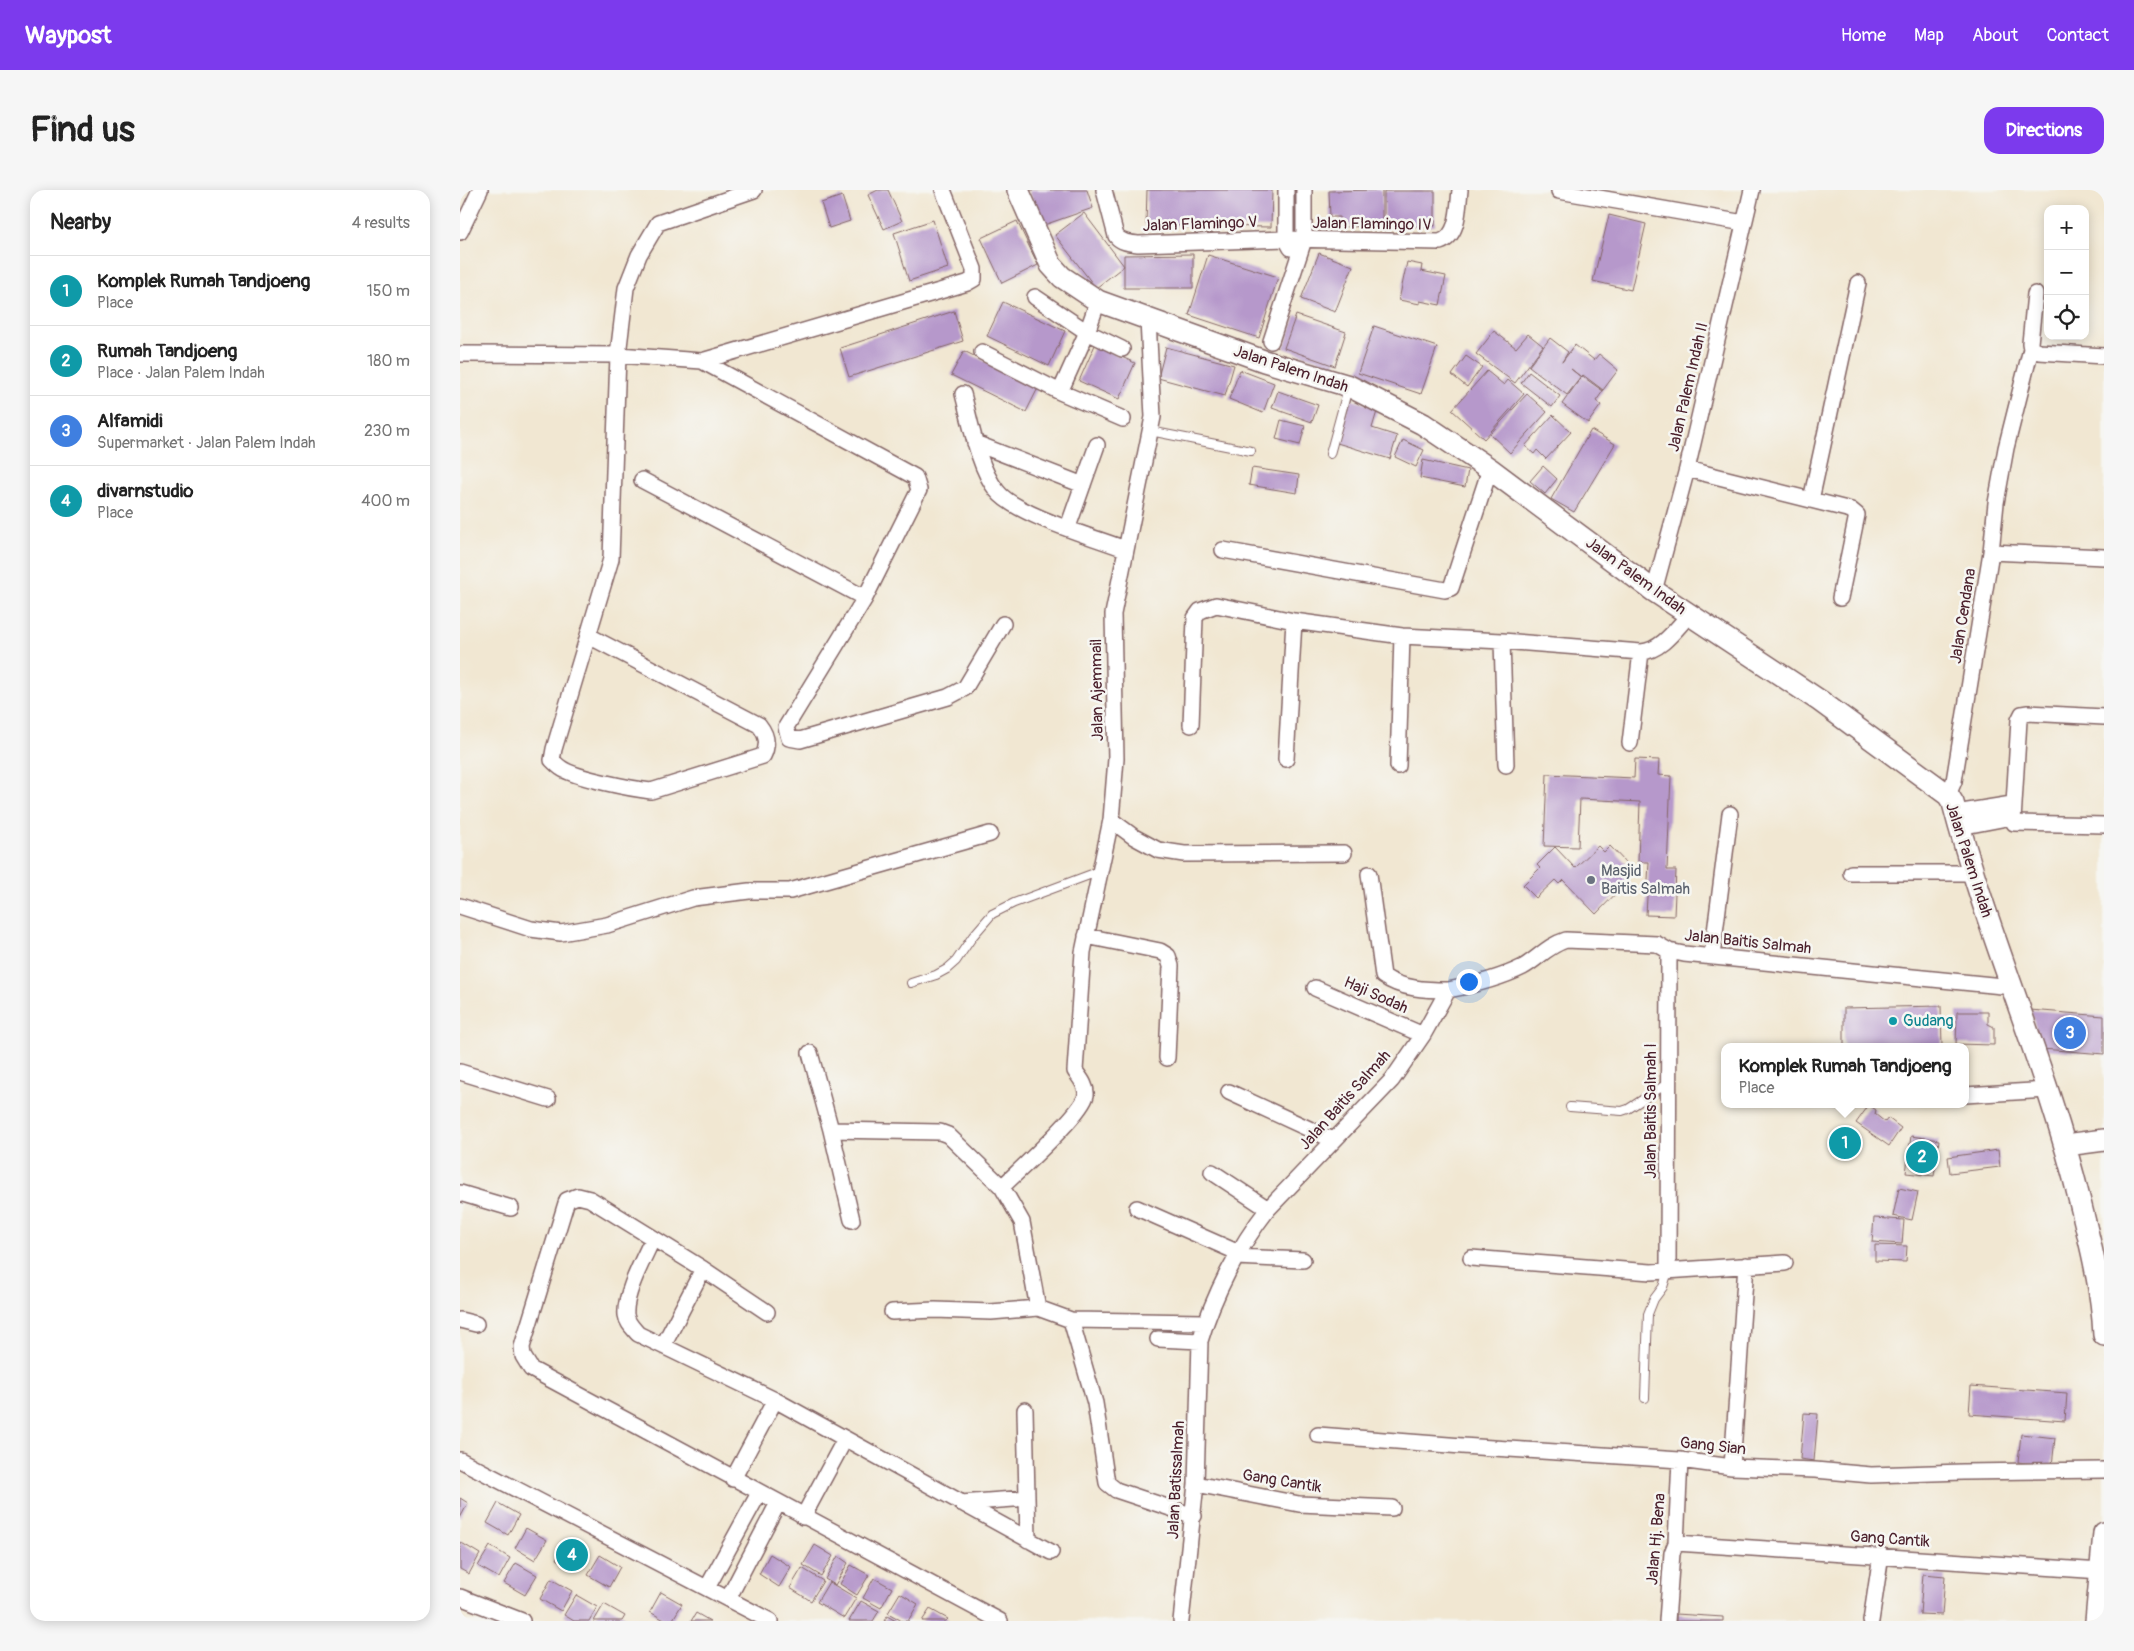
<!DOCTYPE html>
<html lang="en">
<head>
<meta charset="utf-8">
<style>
  body { margin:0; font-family:Pangolin,sans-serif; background:#f6f6f6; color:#222 }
  .controls { position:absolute; right:15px; top:15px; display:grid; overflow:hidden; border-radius:10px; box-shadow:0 2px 12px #0003 }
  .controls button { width:45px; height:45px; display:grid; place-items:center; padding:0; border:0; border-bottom:1px solid #e0e0e0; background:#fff; color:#222; font:25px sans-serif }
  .you { position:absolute; left:1008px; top:791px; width:18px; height:18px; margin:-12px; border:4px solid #fff; border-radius:50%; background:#1a73e8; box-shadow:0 0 0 8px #1a73e833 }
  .badge { display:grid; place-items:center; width:32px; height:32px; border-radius:50%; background:#7c3aed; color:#fff; font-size:16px; font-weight:700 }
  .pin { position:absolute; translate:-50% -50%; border:2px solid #fff; box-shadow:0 1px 5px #0006 }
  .popup { position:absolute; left:1261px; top:853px; width:248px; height:65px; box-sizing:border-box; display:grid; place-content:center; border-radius:10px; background:#fff; filter:drop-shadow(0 1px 4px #0005); font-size:16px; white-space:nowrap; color:#767676 }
  .popup b { font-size:19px; color:#222 }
  .popup::after { content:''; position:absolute; left:50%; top:100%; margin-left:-10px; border:10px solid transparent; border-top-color:#fff }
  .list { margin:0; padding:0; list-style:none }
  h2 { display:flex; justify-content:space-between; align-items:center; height:65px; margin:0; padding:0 20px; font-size:21px }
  h2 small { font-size:16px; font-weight:400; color:#767676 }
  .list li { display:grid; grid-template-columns:32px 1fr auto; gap:15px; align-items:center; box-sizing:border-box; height:70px; padding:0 20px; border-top:1px solid #e0e0e0 }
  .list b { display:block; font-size:19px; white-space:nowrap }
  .list p { margin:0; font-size:16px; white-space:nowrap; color:#767676 }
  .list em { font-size:16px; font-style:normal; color:#767676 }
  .icon { flex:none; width:28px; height:28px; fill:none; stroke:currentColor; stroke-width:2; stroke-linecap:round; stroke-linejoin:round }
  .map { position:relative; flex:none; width:1644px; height:1431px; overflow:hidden; border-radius:15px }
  header { display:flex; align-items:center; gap:30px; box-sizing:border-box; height:70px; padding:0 25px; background:#7c3aed; color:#fff }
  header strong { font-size:24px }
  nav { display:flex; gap:28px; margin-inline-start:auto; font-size:18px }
  .intro { display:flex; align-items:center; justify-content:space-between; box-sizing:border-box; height:120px; padding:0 30px }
  h1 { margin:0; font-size:35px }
  .button { padding:12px 22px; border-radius:15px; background:#7c3aed; color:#fff; font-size:18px; font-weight:700 }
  main { display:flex; gap:30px; padding:0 30px }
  aside { flex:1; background:#fff; border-radius:15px; box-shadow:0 2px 12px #0003 }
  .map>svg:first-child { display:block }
  .building { fill:#b698cb }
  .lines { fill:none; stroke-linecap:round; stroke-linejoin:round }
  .lane-casing { stroke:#846565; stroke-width:10 }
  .street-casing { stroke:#846565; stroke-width:18 }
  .secondary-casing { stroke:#846565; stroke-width:24 }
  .lane { stroke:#fff; stroke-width:8 }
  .street { stroke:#fff; stroke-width:15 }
  .secondary { stroke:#fff; stroke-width:21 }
  .worship-dot { fill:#6b7280; stroke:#f6f6f2; stroke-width:2 }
  .culture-dot { fill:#0f9aa8; stroke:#f6f6f2; stroke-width:2 }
  .labels { text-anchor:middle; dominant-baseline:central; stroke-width:5; stroke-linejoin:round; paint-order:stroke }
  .street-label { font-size:16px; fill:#4a1f2b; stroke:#f6f6f2 }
  .worship-label { font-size:16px; fill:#5b616d; stroke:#f6f6f2; text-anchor:start }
  .culture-label { font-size:16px; fill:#0d838f; stroke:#f6f6f2; text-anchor:start }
</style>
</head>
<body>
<header>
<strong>Waypost</strong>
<nav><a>Home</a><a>Map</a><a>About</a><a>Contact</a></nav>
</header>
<div class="intro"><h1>Find us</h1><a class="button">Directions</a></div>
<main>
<aside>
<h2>Nearby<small>4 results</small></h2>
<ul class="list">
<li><span class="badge" style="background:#0f9aa8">1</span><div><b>Komplek Rumah Tandjoeng</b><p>Place</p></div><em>150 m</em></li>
<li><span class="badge" style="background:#0f9aa8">2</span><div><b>Rumah Tandjoeng</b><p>Place · Jalan Palem Indah</p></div><em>180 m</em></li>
<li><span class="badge" style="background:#3f7fe0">3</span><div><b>Alfamidi</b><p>Supermarket · Jalan Palem Indah</p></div><em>230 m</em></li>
<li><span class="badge" style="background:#0f9aa8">4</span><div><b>divarnstudio</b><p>Place</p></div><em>400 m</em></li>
</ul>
</aside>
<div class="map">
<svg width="1644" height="1431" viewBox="0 0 1644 1431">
  <rect width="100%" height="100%" fill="#f6f6f2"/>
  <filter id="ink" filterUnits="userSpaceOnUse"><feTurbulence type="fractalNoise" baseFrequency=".02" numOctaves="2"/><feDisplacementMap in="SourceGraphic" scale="10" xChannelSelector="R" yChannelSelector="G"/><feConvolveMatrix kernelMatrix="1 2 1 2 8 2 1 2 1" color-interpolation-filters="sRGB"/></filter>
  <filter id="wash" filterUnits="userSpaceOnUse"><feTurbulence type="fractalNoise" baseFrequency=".0096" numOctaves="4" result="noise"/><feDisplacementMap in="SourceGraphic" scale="20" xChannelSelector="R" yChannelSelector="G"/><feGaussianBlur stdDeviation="1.12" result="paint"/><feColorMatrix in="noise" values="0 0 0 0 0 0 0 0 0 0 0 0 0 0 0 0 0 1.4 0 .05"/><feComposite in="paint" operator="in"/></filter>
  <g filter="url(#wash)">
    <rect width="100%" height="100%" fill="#f1e7d2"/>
    <g id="blocks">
      <path class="building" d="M 418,0 L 428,0 L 442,31 L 424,39 L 408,5 Z
        M 569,0 L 627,0 L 633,18 L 581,36 Z
        M 687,0 L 812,0 L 811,37 L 686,35 Z
        M 922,0 L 922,36 L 880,37 L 880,27 L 870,27 L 869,1 Z
        M 924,1 L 975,1 L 975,36 L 924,36 Z
        M 382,6 L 390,31 L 369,38 L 361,13 Z
        M 624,23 L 664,76 L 636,98 L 595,45 Z
        M 1149,25 L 1186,34 L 1171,100 L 1133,91 Z
        M 473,30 L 488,78 L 449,91 L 434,43 Z
        M 557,31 L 578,75 L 542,93 L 521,48 Z
        M 859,63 L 893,76 L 875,122 L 841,109 Z
        M 733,64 L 733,98 L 664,98 L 664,65 Z
        M 748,65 L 818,87 L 799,148 L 729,125 Z
        M 947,72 L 962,75 L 961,81 L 986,86 L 980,115 L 960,111 L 960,114 L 939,110 Z
        M 543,112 L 605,141 L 589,176 L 527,146 Z
        M 494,121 L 503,151 L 389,187 L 380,158 Z
        M 836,125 L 886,142 L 875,176 L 824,158 Z
        M 914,136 L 977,157 L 961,204 L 898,183 Z
        M 1034,141 L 1056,158 L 1068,144 L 1083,156 L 1055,193 L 1016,164 Z
        M 1090,148 L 1108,162 L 1102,172 L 1115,155 L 1134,170 L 1139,164 L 1158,180 L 1143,200 L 1123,185 L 1121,187 L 1111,179 L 1121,187 L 1107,205 L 1069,176 Z
        M 635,155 L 675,173 L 659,209 L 619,191 Z
        M 706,157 L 774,175 L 765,206 L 698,188 Z
        M 504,161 L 578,198 L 566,222 L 491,185 Z
        M 1006,166 L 1022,177 L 1007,197 L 992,185 Z
        M 780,180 L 814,193 L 803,223 L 769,209 Z
        M 1027,181 L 1044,195 L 1048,190 L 1064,204 L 1024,249 L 992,220 Z
        M 1069,182 L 1100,206 L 1092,217 L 1061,193 Z
        M 1122,186 L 1143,201 L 1136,211 L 1141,215 L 1128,233 L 1102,214 Z
        M 818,201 L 858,215 L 852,232 L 812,218 Z
        M 1067,204 L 1087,222 L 1050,263 L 1030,244 Z
        M 890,209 L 918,218 L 912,238 L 937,246 L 930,269 L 877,253 Z
        M 1093,225 L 1111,242 L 1086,269 L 1077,260 L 1074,264 L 1065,256 Z
        M 821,230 L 845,236 L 840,255 L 816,249 Z
        M 1131,240 L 1155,254 L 1114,322 L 1091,309 Z
        M 943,250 L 964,260 L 956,277 L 935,267 Z
        M 963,270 L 1008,280 L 1005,297 L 960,288 Z
        M 1083,276 L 1097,289 L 1085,304 L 1070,291 Z
        M 792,278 L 839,285 L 837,303 L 789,295 Z
        M 1175,569 L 1199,570 L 1198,585 L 1211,586 L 1207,680 L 1216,680 L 1214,726 L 1186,725 L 1189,672 L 1178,672 L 1180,612 L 1120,609 L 1118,657 L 1084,656 L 1087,584 L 1174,588 Z
        M 1138,656 L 1144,662 L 1150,656 L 1168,675 L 1160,683 L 1168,691 L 1136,724 L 1103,690 L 1099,694 L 1095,690 L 1076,708 L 1063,695 L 1080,678 L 1077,675 L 1095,657 L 1115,678 Z
        M 1481,816 L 1482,857 L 1384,857 L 1384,818 Z
        M 1570,820 L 1644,826 L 1644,864 L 1582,859 Z
        M 1497,822 L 1528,822 L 1528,834 L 1534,837 L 1534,855 L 1496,854 Z
        M 1409,915 L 1416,920 L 1415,924 L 1425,932 L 1428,928 L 1441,938 L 1429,956 L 1396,933 Z
        M 1379,941 L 1398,955 L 1390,966 L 1371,951 Z
        M 1451,946 L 1479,950 L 1474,986 L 1446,983 Z
        M 1538,960 L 1540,977 L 1490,983 L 1488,967 Z
        M 1439,998 L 1458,1002 L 1452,1030 L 1433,1026 Z
        M 1414,1028 L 1444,1030 L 1442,1054 L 1412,1052 Z
        M 1415,1055 L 1447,1056 L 1446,1072 L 1415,1071 Z
        M 1511,1196 L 1607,1203 L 1605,1231 L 1509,1224 Z
        M 1344,1223 L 1358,1224 L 1354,1271 L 1340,1269 Z
        M 1561,1244 L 1595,1248 L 1592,1276 L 1558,1272 Z
        M 0,1308 L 8,1313 L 0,1328 Z
        M 38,1313 L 59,1325 L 48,1345 L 27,1333 Z
        M 66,1338 L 87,1350 L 75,1370 L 55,1358 Z
        M 107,1349 L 128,1361 L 117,1381 L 96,1369 Z
        M 0,1352 L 20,1364 L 9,1384 L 0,1379 Z
        M 355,1355 L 373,1366 L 361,1386 L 343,1375 Z
        M 30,1356 L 50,1368 L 39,1388 L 18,1376 Z
        M 310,1364 L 331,1377 L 319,1397 L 299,1384 Z
        M 140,1365 L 160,1377 L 149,1397 L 128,1385 Z
        M 378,1366 L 388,1373 L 375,1395 L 365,1389 Z
        M 56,1373 L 77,1385 L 65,1405 L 44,1393 Z
        M 391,1375 L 409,1385 L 397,1405 L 380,1394 Z
        M 342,1378 L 363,1391 L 351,1411 L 330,1398 Z
        M 1463,1384 L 1485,1386 L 1482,1425 L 1460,1424 Z
        M 414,1388 L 432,1398 L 421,1418 L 403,1408 Z
        M 91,1389 L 112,1401 L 101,1421 L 80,1409 Z
        M 369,1392 L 396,1408 L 384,1428 L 357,1412 Z
        M 201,1402 L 222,1414 L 212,1431 L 206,1431 L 190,1422 Z
        M 440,1403 L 458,1414 L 448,1431 L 442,1431 L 428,1423 Z
        M 116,1405 L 137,1417 L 129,1431 L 114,1431 L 104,1425 Z
        M 401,1411 L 419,1421 L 413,1431 L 389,1431 Z
        M 144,1414 L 165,1426 L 162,1431 L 134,1431 Z
        M 470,1419 L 488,1429 L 486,1431 L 462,1431 Z
        M 236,1423 L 250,1431 L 231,1431 Z
        M 1216,1424 L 1263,1427 L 1263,1431 L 1216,1431 Z
        M 427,1426 L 436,1431 L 424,1431 Z"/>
    </g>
  </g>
  <g filter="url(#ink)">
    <use href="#blocks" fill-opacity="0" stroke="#846565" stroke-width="1"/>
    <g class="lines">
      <g class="lane-casing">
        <path id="lane" d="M 690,241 L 791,261
          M 870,264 L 888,198
          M 451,793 L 476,785 L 487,779 L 496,771 L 513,746 L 532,724 L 554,713 L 640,681
          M 1110,917 L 1162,921 L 1168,919 L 1208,893
          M 1185,1208 L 1188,1124 L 1194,1109 L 1203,1097 L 1208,1081"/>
      </g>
      <g class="street-casing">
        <path id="street" d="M 644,0 L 656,46 C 662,53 670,53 679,54 L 826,49 L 980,52 C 999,46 998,17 1000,0
          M 826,0 L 826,49 L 831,58
          M 1099,1 L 1284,33
          M 0,42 L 20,0
          M 1575,104 L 1570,153 L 1571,159 L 1579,162 L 1644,166
          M 575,107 L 627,142 L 662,159
          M 638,111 L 627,142 L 600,202 L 663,229
          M 811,151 L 844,50 L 844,0
          M 522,162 L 600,202
          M 0,164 L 158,165 L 242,171 L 507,93 L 514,89 L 514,79 L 483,0
          M 242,171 L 455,287 L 459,300 L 405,408 L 326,537 L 329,548 L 340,550 L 488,507 L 505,498 L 543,434
          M 503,204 C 511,234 518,277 537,301 C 554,324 636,348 665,359
          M 515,253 L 623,295
          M 1227,279 L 1391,320 L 1397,325 L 1380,408
          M 182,290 L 405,408
          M 1351,310 L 1398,93
          M 608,337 L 637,255
          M 763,360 L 985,400 L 991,398 L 1030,279
          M 1531,362 L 1644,367
          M 1194,401 L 1227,279 L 1292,0
          M 129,446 L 299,535 C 307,545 309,554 303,566 L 191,601 C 173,599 115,588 101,578 C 98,576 95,573 92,570 L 94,559 L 151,369 L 158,165 L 166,98 L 179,65 L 198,33 L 294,0
          M 1042,451 L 1046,575
          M 1644,527 L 1568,523 L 1562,524 L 1559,530 L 1553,631 L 1554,633 L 1644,635
          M 731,535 L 735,428 L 740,421 L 756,415 L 834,431 L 942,446 L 1042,451 L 1181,462 C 1201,461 1216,439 1229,425
          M 1170,553 L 1181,462
          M 826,569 L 834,431
          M 938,576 L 942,446
          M 1488,605 L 1494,591 L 1531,362 L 1536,313 L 1546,258 L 1571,159
          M 1496,623 L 1552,614
          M 651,630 L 674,647 L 698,660 L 724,664 L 884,663
          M 1500,637 L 1552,627
          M 1391,683 L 1513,683
          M 909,684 L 923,786 C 941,799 966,800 988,800
          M 0,716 L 71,739 L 101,743 L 147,735 L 233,708 L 289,701 L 330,701 L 530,644
          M 626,746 L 700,761 L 708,766 L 711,776 L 707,868
          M 1252,766 L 1270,624
          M 855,798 L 963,845
          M 350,863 L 371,940 L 392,1030
          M 0,882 L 88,909
          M 769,902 L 873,950
          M 1505,905 L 1588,900
          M 371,940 L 480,942 L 488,945 L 542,997 L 562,1032 L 578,1118 L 611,1130 L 745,1132
          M 752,982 L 808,1019
          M 542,997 C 558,981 623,923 626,905 C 627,896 620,888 615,881 L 623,762 L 651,630 L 656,569 L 653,424 L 693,227 L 688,130
          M 0,1003 L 51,1018
          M 677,1018 L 779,1063
          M 193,1048 C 184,1068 164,1104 166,1125 C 167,1133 173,1138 178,1144 L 315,1210 L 591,1362
          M 776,1067 L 843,1070
          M 1011,1068 L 1191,1082 L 1325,1073
          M 1208,1081 L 1209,761
          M 307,1122 L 243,1079 L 130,1009 L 118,1006 L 107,1010 L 62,1157 L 63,1166 L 71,1179 L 540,1431
          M 432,1122 L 475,1120 L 531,1122 L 578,1118
          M 0,1130 L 16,1134
          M 611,1130 L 635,1213 L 647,1293 L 656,1300 L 734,1326
          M 698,1149 L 740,1151
          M 203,1156 L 243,1079
          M 565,1220 L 568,1350
          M 858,1245 L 1002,1256 L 1220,1270 L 1272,1277 L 1355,1280 L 1411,1285 L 1503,1282 L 1644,1280
          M 0,1270 L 310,1431
          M 1272,1277 L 1286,1075
          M 273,1289 L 315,1210
          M 736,1294 L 839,1314 L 932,1318
          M 501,1313 L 567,1308
          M 343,1327 L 385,1249
          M 1216,1353 L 1641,1381
          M 247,1398 L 299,1303
          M 0,1407 L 62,1431
          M 268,1409 L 318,1313
          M 721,1431 L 736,1294 L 740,1151 C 753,1106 779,1056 808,1019 L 932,890 L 963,845 L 988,800 C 1014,795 1039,789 1063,777 C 1079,768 1087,756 1106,750 L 1197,754 L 1209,761 L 1224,764 L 1552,797
          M 1207,1431 L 1212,1363 L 1216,1353 L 1220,1270
          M 1411,1431 L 1421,1365"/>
      </g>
      <g class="secondary-casing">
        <path id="secondary" d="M 558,0 L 591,75 L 602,87 L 638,111 L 804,171 L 889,196 L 963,234 L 1030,279 L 1194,401 L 1360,511 L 1488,605 L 1493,613 C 1528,748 1587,876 1620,1012 C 1631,1056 1642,1100 1644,1145
          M 1606,955 L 1644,950
          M 1636,1431 L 1644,1343"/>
      </g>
      <use href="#lane" class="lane"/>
      <use href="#street" class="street"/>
      <use href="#secondary" class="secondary"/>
    </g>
  </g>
  <circle class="worship-dot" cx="1131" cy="690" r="5"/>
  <circle class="culture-dot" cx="1433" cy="831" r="5"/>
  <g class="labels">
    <g class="street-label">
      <text transform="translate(740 34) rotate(-2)">Jalan Flamingo V</text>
      <text transform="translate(912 34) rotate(1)">Jalan Flamingo IV</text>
      <text transform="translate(831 179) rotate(18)">Jalan Palem Indah</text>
      <text transform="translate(1228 197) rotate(-77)">Jalan Palem Indah II</text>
      <text transform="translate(1176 386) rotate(36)">Jalan Palem Indah</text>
      <text transform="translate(1503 426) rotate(-81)">Jalan Cendana</text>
      <text transform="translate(637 500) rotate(-91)">Jalan Ajemmail</text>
      <text transform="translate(1509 670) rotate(72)">Jalan Palem Indah</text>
      <text transform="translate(1288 752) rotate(6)">Jalan Baitis Salmah</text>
      <text transform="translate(916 805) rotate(24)">Haji Sodah</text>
      <text transform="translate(885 910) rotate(-48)">Jalan Baitis Salmah</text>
      <text transform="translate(1191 921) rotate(-90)">Jalan Baitis Salmah I</text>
      <text transform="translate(1253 1256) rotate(6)">Gang Sian</text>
      <text transform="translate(716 1290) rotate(-87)">Jalan Batissalmah</text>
      <text transform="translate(822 1291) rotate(9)">Gang Cantik</text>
      <text transform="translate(1196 1349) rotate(-85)">Jalan Hj. Bena</text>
      <text transform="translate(1430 1349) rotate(4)">Gang Cantik</text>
    </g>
    <g class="worship-label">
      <text x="1141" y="681">Masjid<tspan x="1141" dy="18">Baitis Salmah</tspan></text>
    </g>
    <g class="culture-label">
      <text x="1443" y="831">Gudang</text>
    </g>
  </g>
</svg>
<div class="controls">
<button>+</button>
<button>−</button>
<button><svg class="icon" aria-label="locate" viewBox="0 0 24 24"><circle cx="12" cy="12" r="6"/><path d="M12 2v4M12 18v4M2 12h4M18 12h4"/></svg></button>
</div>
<div class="you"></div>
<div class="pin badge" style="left:1385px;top:953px;background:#0f9aa8">1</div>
<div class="popup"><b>Komplek Rumah Tandjoeng</b>Place</div>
<div class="pin badge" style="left:1462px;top:967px;background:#0f9aa8">2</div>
<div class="pin badge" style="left:1610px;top:843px;background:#3f7fe0">3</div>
<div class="pin badge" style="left:112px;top:1365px;background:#0f9aa8">4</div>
</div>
</main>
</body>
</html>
